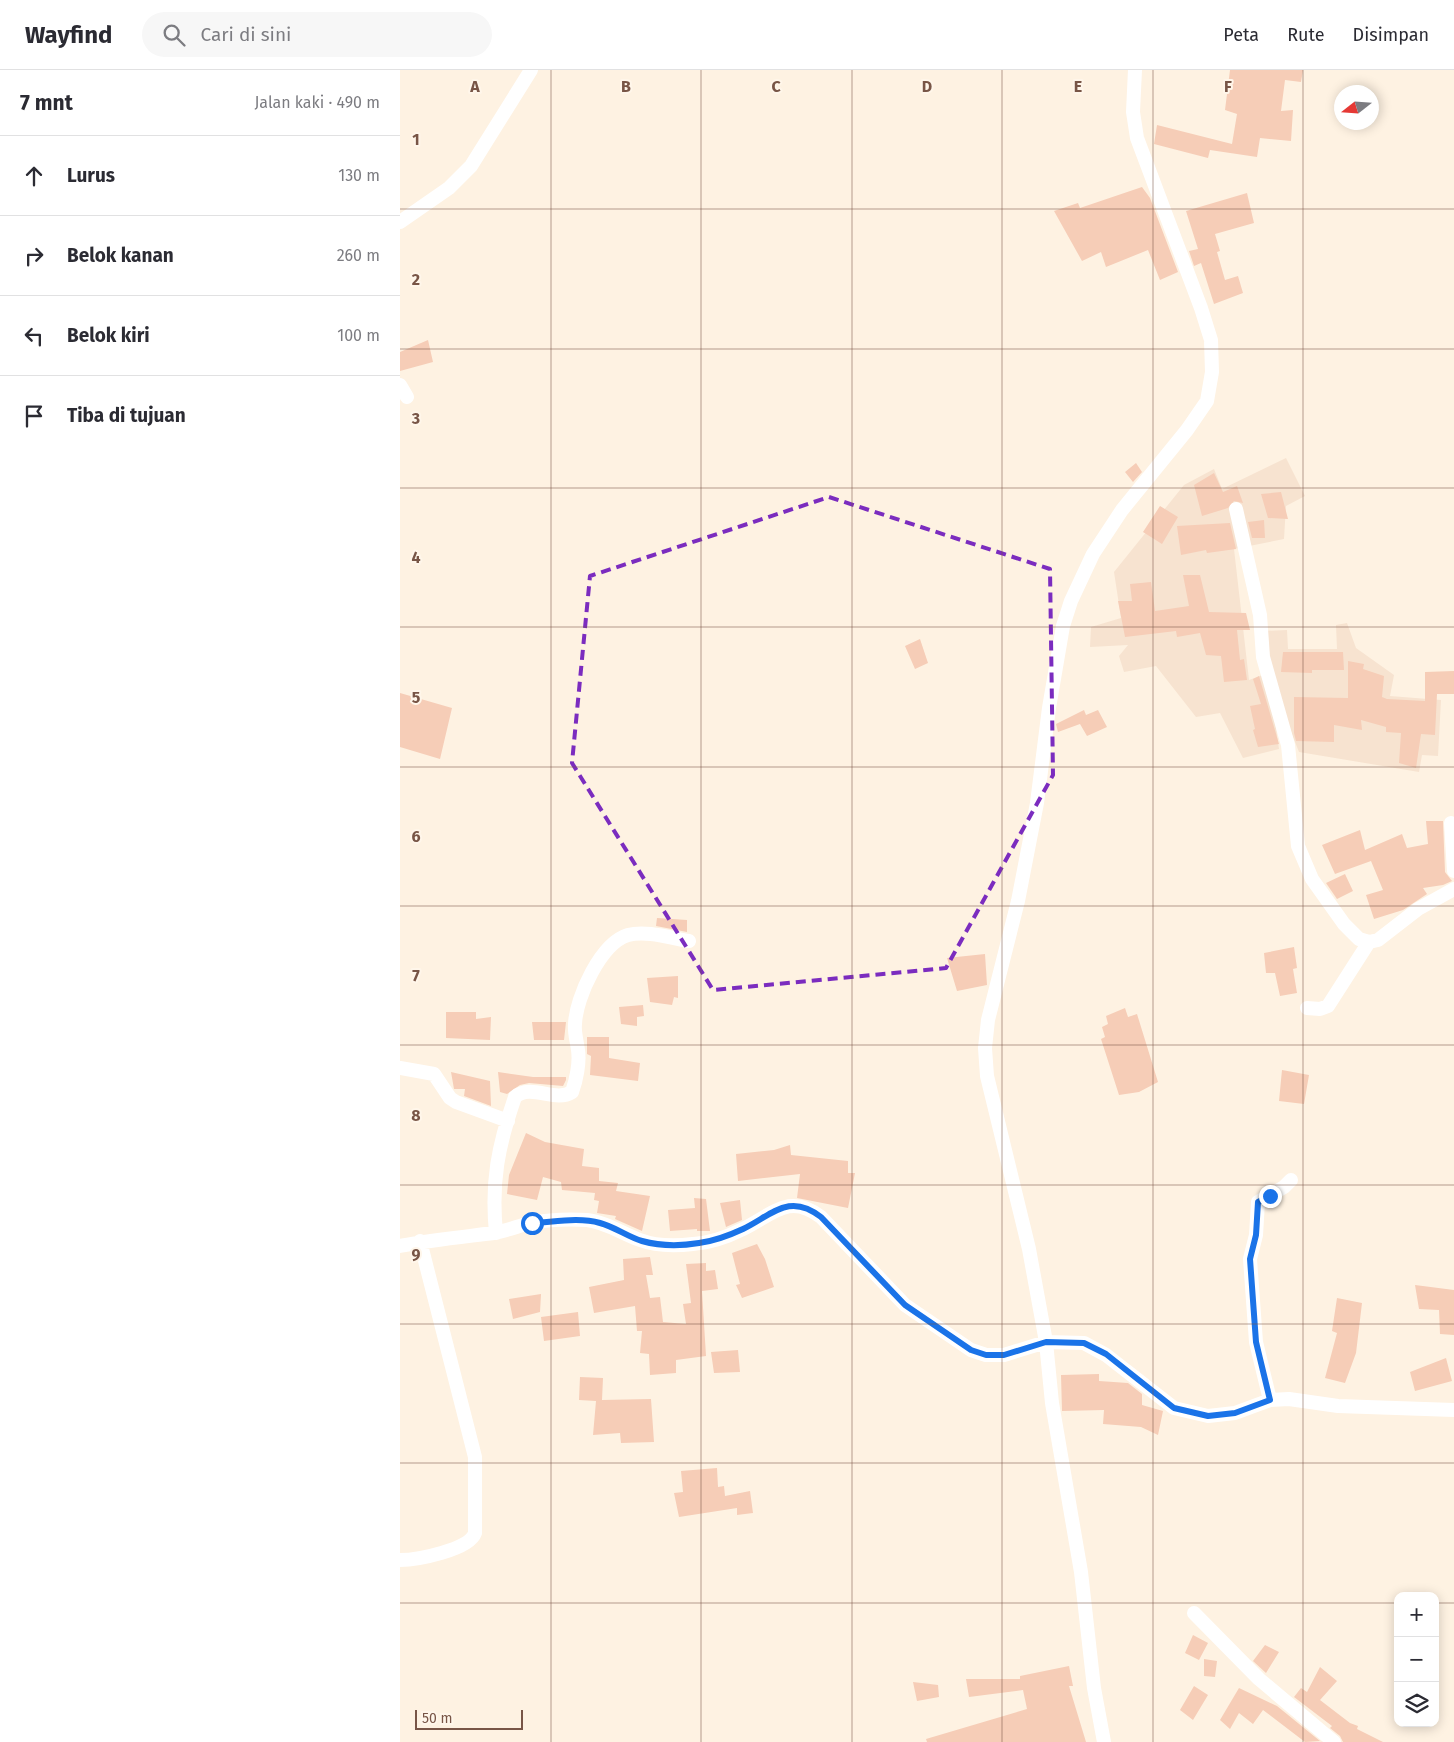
<!DOCTYPE html>
<html lang="id">
<head>
<meta charset="utf-8">
<style>
  body { margin:0; font-family:"Fira Sans",sans-serif; background:#f7f7f7; color:#2b2b33 }
  .controls { position:absolute; right:15px; bottom:15px; display:grid; overflow:hidden; border-radius:10px; box-shadow:0 2px 12px #0003 }
  .controls button { width:45px; height:45px; display:grid; place-items:center; padding:0; border:0; border-bottom:1px solid #e1e1e2; background:#fff; color:#2b2b33; font:25px sans-serif }
  .compass { position:absolute; left:934px; top:15px; width:45px; height:45px; border-radius:50%; background:#fff; box-shadow:0 2px 12px #0003; rotate:253deg }
  .scale { position:absolute; left:15px; bottom:12px; width:108px; box-sizing:border-box; padding-left:5px; border:2px solid #785546; border-top:0; font-size:14px; line-height:18px; white-space:nowrap; color:#785546; -webkit-text-stroke:4px #fff6ea; paint-order:stroke }
  .stop { position:absolute; width:15px; height:15px; margin:-11px; border:4px solid #1a73e8; border-radius:50%; background:#fff }
  .stop.end { background:#1a73e8; border-color:#fff; box-shadow:0 1px 5px #0008 }
  .list { margin:0; padding:0; list-style:none }
  h2 { display:flex; justify-content:space-between; align-items:center; height:65px; margin:0; padding:0 20px; font-size:21px }
  h2 small { font-size:16px; font-weight:400; color:#7c7c81 }
  .list li { display:grid; grid-template-columns:32px 1fr auto; gap:15px; align-items:center; box-sizing:border-box; height:80px; padding:0 20px; border-top:1px solid #e1e1e2 }
  .list b { display:block; font-size:19px; white-space:nowrap }
  .list em { font-size:16px; font-style:normal; color:#7c7c81 }
  .icon { flex:none; width:28px; height:28px; fill:none; stroke:currentColor; stroke-width:2; stroke-linecap:round; stroke-linejoin:round }
  .map { position:relative; flex:none; width:1054px; height:1672px; overflow:hidden }
  header { display:flex; align-items:center; gap:30px; box-sizing:border-box; height:70px; padding:0 25px; background:#fff; border-bottom:1px solid #e1e1e2 }
  header strong { font-size:24px }
  nav { display:flex; gap:28px; margin-inline-start:auto; font-size:18px }
  .search { width:350px; height:45px; background:#f7f7f7; display:flex; align-items:center; gap:12px; box-sizing:border-box; padding:0 18px; border-radius:28px; color:#7c7c81; font-size:19px }
  main { display:flex }
  aside { flex:1; background:#fff }
  .map>svg:first-child { display:block }
  .residential { fill:#f7e3d0 }
  .building { fill:#f6cdb7 }
  .lines { fill:none; stroke-linecap:round; stroke-linejoin:round }
  .minor { stroke:#fff; stroke-width:14 }
  .route { stroke:#1a73e8; stroke-width:6 }
  .marked { fill:none; stroke:#7b2cbf; stroke-width:4; stroke-dasharray:10 6; stroke-linejoin:round }
  .grid { fill:none; stroke:#785546; stroke-width:1; stroke-opacity:0.55 }
  .grid-label { font-size:16px; text-anchor:middle; font-weight:bold; fill:#785546; stroke:#fff6ea; stroke-width:4; stroke-linejoin:round; paint-order:stroke }
</style>
</head>
<body>
<header>
<strong>Wayfind</strong>
<div class="search"><svg class="icon" aria-label="search" viewBox="0 0 24 24"><circle cx="10" cy="10" r="6"/><path d="M15 15l6 6"/></svg>Cari di sini</div>
<nav><a>Peta</a><a>Rute</a><a>Disimpan</a></nav>
</header>
<main>
<aside>
<h2>7 mnt<small>Jalan kaki · 490 m</small></h2>
<ul class="list">
<li><svg class="icon" aria-label="ahead" viewBox="0 0 24 24"><path d="M12 20V5M6 11l6-6 6 6"/></svg><div><b>Lurus</b></div><em>130 m</em></li>
<li><svg class="icon" aria-label="right" viewBox="0 0 24 24"><path d="M7 20v-9h11M14 6l5 5-5 5"/></svg><div><b>Belok kanan</b></div><em>260 m</em></li>
<li><svg class="icon" aria-label="left" viewBox="0 0 24 24"><path d="M17 20v-9H6M10 6l-5 5 5 5"/></svg><div><b>Belok kiri</b></div><em>100 m</em></li>
<li><svg class="icon" aria-label="arrive" viewBox="0 0 24 24"><path d="M6 21V4h12l-3 4 3 4H6"/></svg><div><b>Tiba di tujuan</b></div></li>
</ul>
</aside>
<div class="map">
<svg width="1054" height="1672" viewBox="0 0 1054 1672">
  <rect width="100%" height="100%" fill="#fef2e2"/>
  <path class="residential" d="M 886,388 L 905,426 L 886,436 L 884,469 L 834,479 L 849,610 L 868,603 L 879,679 L 843,688 L 820,643 L 796,647 L 756,596 L 724,602 L 719,586 L 728,575 L 690,577 L 691,557 L 721,548 L 714,502 L 784,415 L 814,399 L 822,419 Z
    M 947,553 L 956,578 L 994,605 L 990,626 L 1041,630 L 1038,686 L 1022,685 L 1019,702 L 899,682 L 870,609 L 861,561 L 887,560 L 888,579 L 937,579 L 936,555 Z"/>
  <path class="building" d="M 830,0 L 903,0 L 901,12 L 885,10 L 881,41 L 893,40 L 891,71 L 860,68 L 857,87 L 810,80 L 808,88 L 754,74 L 757,55 L 832,74 L 837,44 L 825,40 Z
    M 742,117 L 750,128 L 778,202 L 760,210 L 748,180 L 706,197 L 701,182 L 682,191 L 654,141 L 678,133 L 680,138 Z
    M 847,123 L 854,153 L 815,164 L 820,181 L 817,182 L 825,210 L 838,206 L 843,223 L 814,234 L 801,193 L 794,196 L 789,181 L 798,179 L 786,141 Z
    M 28,270 L 33,292 L 0,301 L 0,282 Z
    M 736,393 L 742,402 L 733,412 L 725,402 Z
    M 814,403 L 823,422 L 837,416 L 843,433 L 834,431 L 828,438 L 802,446 L 794,415 Z
    M 881,422 L 888,449 L 868,448 L 861,424 Z
    M 760,436 L 778,447 L 762,474 L 743,462 Z
    M 864,450 L 865,468 L 852,468 L 848,452 Z
    M 830,453 L 836,479 L 807,483 L 806,480 L 781,485 L 777,456 Z
    M 783,505 L 800,505 L 809,542 L 846,543 L 850,560 L 837,560 L 840,590 L 844,589 L 847,610 L 824,612 L 821,586 L 806,585 L 800,563 L 777,567 L 776,561 L 725,567 L 718,531 L 732,531 L 730,514 L 751,512 L 755,541 L 789,536 Z
    M 520,569 L 528,593 L 515,599 L 505,576 Z
    M 883,582 L 943,582 L 944,600 L 912,600 L 912,603 L 881,602 Z
    M 948,591 L 964,594 L 963,599 L 984,606 L 982,627 L 987,629 L 1025,631 L 1025,602 L 1054,601 L 1054,624 L 1037,624 L 1035,665 L 1021,664 L 1016,698 L 999,693 L 1001,663 L 986,662 L 986,657 L 961,650 L 962,660 L 934,655 L 934,672 L 896,671 L 894,663 L 894,627 L 948,628 Z
    M 859,606 L 879,674 L 858,677 L 853,660 L 855,659 L 850,636 L 861,634 L 853,609 Z
    M 0,623 L 52,638 L 40,689 L 0,677 Z
    M 684,640 L 686,645 L 698,640 L 707,657 L 687,666 L 680,654 L 658,662 L 656,654 Z
    M 1026,751 L 1043,751 L 1045,802 L 1052,811 L 1043,815 L 1023,818 L 1027,824 L 1003,840 L 974,849 L 966,825 L 983,820 L 971,791 L 935,804 L 922,775 L 960,760 L 965,780 L 1002,764 L 1007,778 L 1028,774 Z
    M 945,804 L 953,821 L 937,829 L 926,813 Z
    M 257,848 L 287,850 L 287,862 L 256,856 Z
    M 894,877 L 897,898 L 893,899 L 897,923 L 880,926 L 875,903 L 866,903 L 864,883 Z
    M 585,884 L 587,915 L 557,921 L 547,888 Z
    M 278,906 L 278,928 L 274,927 L 272,935 L 250,932 L 247,908 Z
    M 243,935 L 244,946 L 237,947 L 237,956 L 221,954 L 219,937 Z
    M 725,938 L 728,947 L 737,944 L 758,1012 L 739,1022 L 719,1025 L 701,969 L 705,967 L 702,957 L 708,954 L 706,946 Z
    M 46,942 L 76,942 L 76,949 L 91,947 L 90,970 L 46,968 Z
    M 132,952 L 166,952 L 164,970 L 134,970 Z
    M 187,967 L 209,967 L 209,988 L 240,993 L 238,1011 L 190,1005 L 191,986 L 187,984 Z
    M 882,1000 L 909,1005 L 904,1034 L 879,1031 Z
    M 51,1002 L 90,1011 L 91,1036 L 64,1026 L 65,1019 L 54,1019 Z
    M 98,1002 L 133,1007 L 166,1007 L 166,1010 L 163,1016 L 129,1013 L 120,1015 L 107,1024 L 100,1022 Z
    M 126,1063 L 145,1072 L 184,1079 L 182,1096 L 199,1098 L 199,1111 L 218,1113 L 216,1121 L 250,1126 L 242,1161 L 215,1149 L 216,1146 L 197,1143 L 199,1131 L 194,1130 L 195,1123 L 162,1120 L 161,1112 L 143,1107 L 137,1130 L 107,1124 L 109,1105 Z
    M 390,1075 L 391,1085 L 448,1091 L 448,1103 L 455,1103 L 448,1138 L 397,1128 L 400,1104 L 338,1111 L 336,1084 L 374,1080 Z
    M 294,1128 L 306,1129 L 310,1161 L 297,1161 L 297,1159 L 270,1161 L 268,1140 L 295,1138 Z
    M 340,1130 L 342,1150 L 326,1157 L 320,1133 Z
    M 357,1174 L 365,1189 L 374,1217 L 342,1228 L 336,1215 L 340,1214 L 332,1183 Z
    M 250,1187 L 253,1205 L 246,1205 L 250,1228 L 260,1227 L 263,1252 L 286,1254 L 283,1234 L 291,1233 L 286,1194 L 306,1193 L 306,1201 L 315,1200 L 318,1219 L 302,1221 L 306,1286 L 276,1290 L 276,1303 L 250,1305 L 249,1284 L 240,1283 L 242,1261 L 237,1261 L 235,1236 L 194,1243 L 189,1217 L 224,1210 L 223,1189 Z
    M 1015,1215 L 1054,1220 L 1054,1265 L 1040,1264 L 1039,1240 L 1019,1239 Z
    M 141,1224 L 140,1242 L 113,1249 L 109,1229 Z
    M 937,1228 L 962,1233 L 956,1283 L 945,1313 L 925,1308 L 937,1263 L 932,1261 Z
    M 178,1242 L 180,1266 L 144,1271 L 141,1247 Z
    M 338,1280 L 340,1302 L 314,1303 L 311,1282 Z
    M 1046,1288 L 1052,1311 L 1015,1321 L 1010,1302 Z
    M 699,1304 L 699,1311 L 728,1313 L 742,1324 L 742,1335 L 763,1341 L 758,1365 L 741,1357 L 703,1354 L 704,1340 L 662,1341 L 661,1305 Z
    M 180,1307 L 203,1308 L 202,1330 L 251,1329 L 254,1372 L 221,1373 L 220,1363 L 193,1365 L 196,1331 L 179,1330 Z
    M 317,1398 L 318,1417 L 324,1416 L 325,1426 L 350,1421 L 353,1443 L 337,1445 L 337,1438 L 279,1447 L 274,1423 L 283,1422 L 281,1401 Z
    M 793,1565 L 808,1573 L 799,1590 L 785,1583 Z
    M 865,1575 L 879,1582 L 866,1603 L 853,1591 Z
    M 804,1589 L 817,1591 L 815,1607 L 804,1606 Z
    M 669,1596 L 673,1616 L 669,1616 L 686,1672 L 527,1672 L 526,1669 L 627,1639 L 623,1620 L 569,1627 L 566,1609 L 620,1609 L 620,1606 Z
    M 920,1597 L 937,1611 L 920,1630 L 950,1653 L 958,1656 L 957,1659 L 983,1672 L 943,1672 L 940,1666 L 930,1658 L 932,1656 L 894,1627 L 901,1618 L 907,1622 Z
    M 513,1612 L 538,1615 L 539,1627 L 517,1631 Z
    M 794,1616 L 808,1625 L 793,1650 L 780,1640 Z
    M 839,1618 L 877,1636 L 920,1671 L 905,1672 L 863,1640 L 853,1654 L 839,1643 L 830,1659 L 820,1650 Z"/>
  <g class="lines">
    <path class="minor" d="M 0,152 L 49,118 L 71,96 L 131,0
      M 0,315 L 7,327
      M 836,439 L 860,545 L 863,587 L 888,675 L 898,776 L 912,809 L 944,854 L 959,869 L 969,872 L 978,870 L 1018,839 L 1054,819
      M 1051,753 L 1054,801
      M 907,938 L 920,939 L 928,936 L 969,872
      M 0,998 L 34,1004 L 50,1028 L 56,1032 L 108,1051
      M 96,1163 C 91,1112 98,1076 115,1027 C 131,1013 155,1033 172,1022 C 176,1011 180,993 178,980 C 177,971 174,963 175,954 C 176,927 201,873 228,865 C 246,860 271,868 289,871
      M 0,1176 C 31,1170 62,1167 94,1163 C 106,1161 118,1156 130,1153 C 147,1150 170,1149 187,1150 C 206,1152 223,1164 240,1170 C 256,1176 276,1176 293,1174 C 311,1173 327,1167 343,1159 C 372,1145 389,1122 421,1147 L 505,1235 L 571,1280 L 586,1285 L 604,1285 L 646,1272 L 684,1273 L 706,1285 L 774,1338 L 808,1346 L 835,1343 L 870,1330 L 889,1329 L 938,1336 L 1054,1340
      M 870,1330 L 856,1272 L 850,1189 L 856,1165 L 858,1132 L 884,1117 L 891,1110
      M 0,1490 C 17,1490 69,1480 75,1463 L 75,1387 L 20,1171
      M 794,1543 L 859,1609 L 934,1672
      M 704,1672 L 694,1618 L 681,1502 L 652,1333 L 646,1272 L 629,1179 L 587,1006 L 585,978 L 588,950 L 618,831 L 637,733 L 649,638 L 663,556 L 671,531 L 693,484 L 722,440 L 787,360 L 807,331 L 812,302 L 811,270 L 801,238 L 737,68 L 733,42 L 735,0"/>
  </g>
  <g class="lines">
    <path class="route" d="M 132,1153 C 154,1152 179,1147 200,1153 C 215,1157 228,1167 242,1171 C 260,1176 281,1176 299,1173 C 315,1171 328,1166 343,1159 C 372,1145 389,1122 421,1147 L 505,1235 L 571,1280 L 586,1285 L 604,1285 L 646,1272 L 684,1273 L 706,1284 L 774,1338 L 808,1346 L 835,1343 L 870,1330 L 856,1272 L 850,1189 L 856,1165 L 858,1132 L 870,1126"/>
  </g>
  <path class="marked" d="M 429,427 L 650,499 L 653,705 L 546,898 L 313,920 L 172,693 L 190,506 Z"/>
  <path class="grid" d="M 151,0 L 151,1672M 301,0 L 301,1672M 452,0 L 452,1672M 602,0 L 602,1672M 753,0 L 753,1672M 903,0 L 903,1672M 0,139 L 1054,139M 0,279 L 1054,279M 0,418 L 1054,418M 0,557 L 1054,557M 0,697 L 1054,697M 0,836 L 1054,836M 0,975 L 1054,975M 0,1115 L 1054,1115M 0,1254 L 1054,1254M 0,1393 L 1054,1393M 0,1533 L 998,1533M 1035,1533 L 1054,1533"/>
  <g class="grid-label">
    <text x="75" y="22">A</text>
    <text x="226" y="22">B</text>
    <text x="376" y="22">C</text>
    <text x="527" y="22">D</text>
    <text x="678" y="22">E</text>
    <text x="828" y="22">F</text>
    <text x="16" y="75">1</text>
    <text x="16" y="215">2</text>
    <text x="16" y="354">3</text>
    <text x="16" y="493">4</text>
    <text x="16" y="633">5</text>
    <text x="16" y="772">6</text>
    <text x="16" y="911">7</text>
    <text x="16" y="1051">8</text>
    <text x="16" y="1190">9</text>
  </g>
</svg>
<div class="controls">
<button>+</button>
<button>−</button>
<button><svg class="icon" aria-label="layers" viewBox="0 0 24 24"><path d="M12 4l9 5-9 5-9-5zM3 14l9 5 9-5"/></svg></button>
</div>
<svg class="compass" viewBox="-18 -18 36 36"><path d="M0-13l5 13h-10z" fill="#e53935"/><path d="M0 13l5-13h-10z" fill="#7c7c81"/></svg>
<div class="scale">50 m</div>
<div class="stop" style="left:132px;top:1153px"></div>
<div class="stop end" style="left:870px;top:1126px"></div>
</div>
</main>
</body>
</html>
